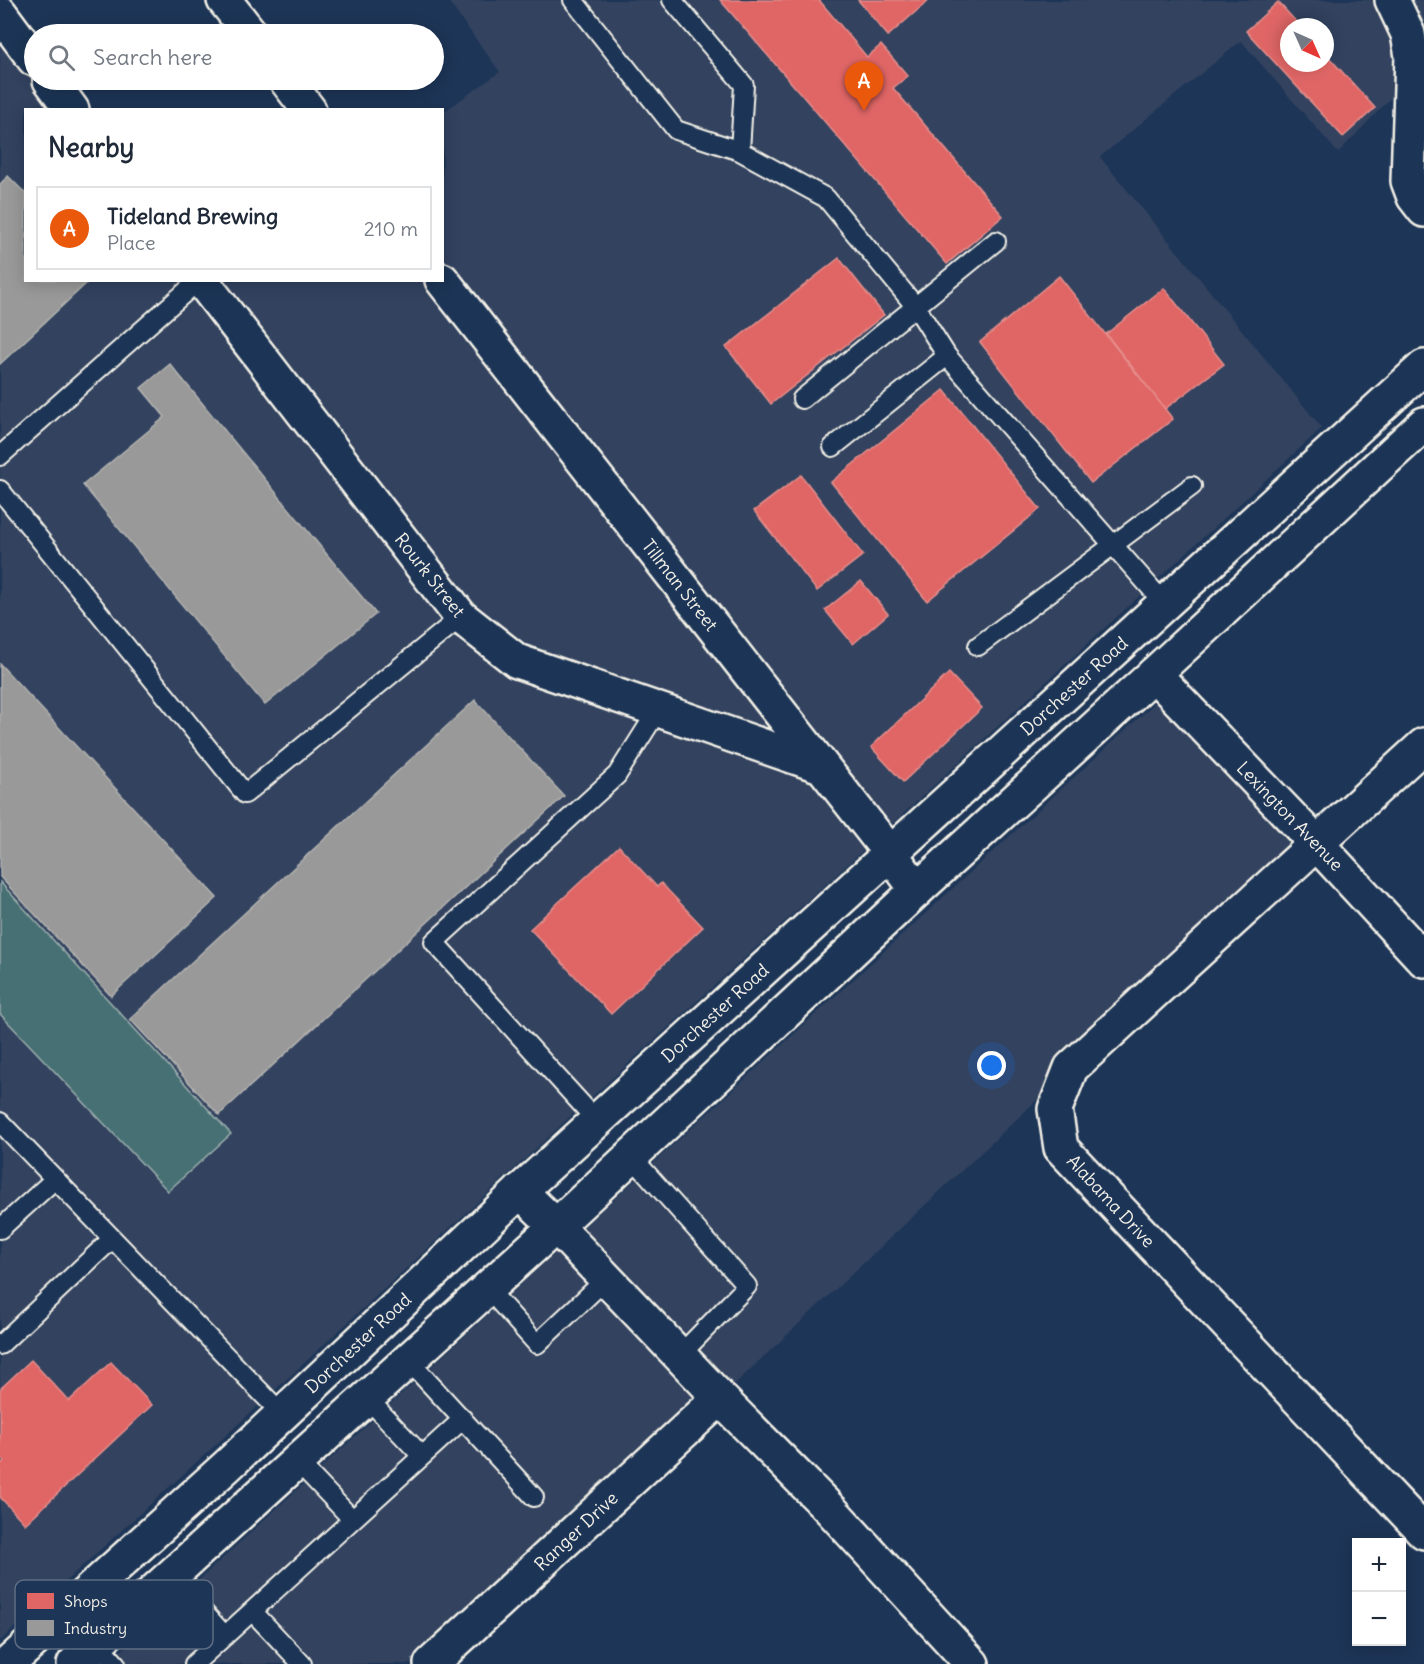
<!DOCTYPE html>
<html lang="en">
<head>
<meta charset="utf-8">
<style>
  body { margin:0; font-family:Delius,sans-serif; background:#f6f6f7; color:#1f2937 }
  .controls { position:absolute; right:18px; bottom:18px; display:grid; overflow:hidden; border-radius:0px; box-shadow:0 3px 15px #0003 }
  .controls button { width:54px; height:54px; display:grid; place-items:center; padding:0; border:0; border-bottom:2px solid #e0e1e3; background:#fff; color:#1f2937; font:30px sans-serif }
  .compass { position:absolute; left:1280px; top:18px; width:54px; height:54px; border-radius:50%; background:#fff; box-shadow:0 3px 15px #0003; rotate:135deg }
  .you { position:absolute; left:992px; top:1066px; width:21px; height:21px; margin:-15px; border:4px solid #fff; border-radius:50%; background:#1a73e8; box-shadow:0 0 0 9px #1a73e833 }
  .badge { display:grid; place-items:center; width:39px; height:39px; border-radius:50%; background:#ea580c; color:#fff; font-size:20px; font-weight:700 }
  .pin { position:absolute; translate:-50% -50px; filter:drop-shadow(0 2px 3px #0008) }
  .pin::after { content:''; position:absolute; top:32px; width:21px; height:18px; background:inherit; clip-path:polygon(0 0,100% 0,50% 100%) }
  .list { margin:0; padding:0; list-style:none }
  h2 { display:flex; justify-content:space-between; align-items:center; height:78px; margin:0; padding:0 24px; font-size:26px }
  h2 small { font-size:20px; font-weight:400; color:#747a83 }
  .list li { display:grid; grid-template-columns:39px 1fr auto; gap:18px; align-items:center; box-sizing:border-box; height:84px; margin:0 12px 12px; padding:0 12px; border:2px solid #e0e1e3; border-radius:0px }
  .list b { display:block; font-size:22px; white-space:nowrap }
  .list p { margin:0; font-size:20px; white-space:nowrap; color:#747a83 }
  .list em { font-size:20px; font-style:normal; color:#747a83 }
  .icon { flex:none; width:33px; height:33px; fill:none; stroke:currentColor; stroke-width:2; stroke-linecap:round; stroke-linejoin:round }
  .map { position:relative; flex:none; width:1424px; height:1664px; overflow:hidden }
  .search { position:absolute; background:#fff; box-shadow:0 3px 15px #0003; left:24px; top:24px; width:420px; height:66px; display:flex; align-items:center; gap:15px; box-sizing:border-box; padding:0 21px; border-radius:33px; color:#747a83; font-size:22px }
  .panel { position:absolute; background:#fff; box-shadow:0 3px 15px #0003; left:24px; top:108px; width:420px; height:174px; border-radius:0px }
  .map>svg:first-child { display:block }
  .built { fill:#32435e; fill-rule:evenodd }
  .green { fill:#477075; stroke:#9eb0ae; stroke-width:1.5 }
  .shops { fill:#e06666; stroke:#e6908d; stroke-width:1.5 }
  .industry { fill:#999; stroke:#b4b3b1; stroke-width:1.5 }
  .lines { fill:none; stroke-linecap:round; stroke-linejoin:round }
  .service-casing { stroke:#f4f1e8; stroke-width:22 }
  .minor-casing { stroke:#f4f1e8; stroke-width:38 }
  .secondary-casing { stroke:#f4f1e8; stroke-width:38 }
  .service { stroke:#1d3557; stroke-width:18 }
  .minor { stroke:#1d3557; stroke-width:33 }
  .secondary { stroke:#1d3557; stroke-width:33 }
  .labels { text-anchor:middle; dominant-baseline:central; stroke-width:6; stroke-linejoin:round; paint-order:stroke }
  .street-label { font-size:18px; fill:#f4f1e8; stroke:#1d3557 }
  .key { fill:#1d3557; stroke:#5e6d82; stroke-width:1.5 }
  .key-label { font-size:16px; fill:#f4f1e8 }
</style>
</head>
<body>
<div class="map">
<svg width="1424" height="1664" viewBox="0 0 1424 1664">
  <rect width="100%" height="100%" fill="#1d3557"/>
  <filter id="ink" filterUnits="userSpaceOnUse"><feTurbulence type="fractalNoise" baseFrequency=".0167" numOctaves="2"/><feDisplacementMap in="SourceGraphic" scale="12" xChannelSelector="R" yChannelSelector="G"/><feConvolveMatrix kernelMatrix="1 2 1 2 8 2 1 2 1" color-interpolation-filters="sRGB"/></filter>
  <g filter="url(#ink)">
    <path class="built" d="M 447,0 L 1424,0 L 1424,210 L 1410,78 L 1338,153 L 1241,41 L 1100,157 L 1322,428 L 878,837 L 583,1105 L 221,1440 L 0,1641 L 0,1014 L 168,1190 L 231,1134 L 0,882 L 0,13 L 34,59 L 34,80 L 72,109 L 26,110 L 26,280 L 442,280 L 443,112 L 500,72 ZM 1289,27 L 1325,27 L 1325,63 L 1289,63 Z
      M 1169,690 L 1317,844 L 1071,1068 L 720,1398 L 431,1664 L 107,1664 Z"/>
    <path class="green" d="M 0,882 L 231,1134 L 168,1191 L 0,1014 Z"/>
    <path class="shops" d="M 720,0 L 819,0 L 867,57 L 881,45 L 908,76 L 893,88 L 1003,216 L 947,264 Z
      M 858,0 L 929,0 L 888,36 Z
      M 1278,2 L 1301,27 L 1289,27 L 1289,63 L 1325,63 L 1325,53 L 1375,108 L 1343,137 L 1246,31 Z
      M 839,258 L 884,315 L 771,404 L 726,347 Z
      M 1059,276 L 1173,419 L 1091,483 L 980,342 Z
      M 1164,288 L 1224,364 L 1165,409 L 1106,334 Z
      M 944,390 L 1040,509 L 927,601 L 831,482 Z
      M 801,475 L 863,555 L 817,591 L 754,511 Z
      M 861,581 L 888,614 L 853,644 L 825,610 Z
      M 949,673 L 982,708 L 903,782 L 871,747 Z
      M 619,846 L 657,887 L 661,883 L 703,927 L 611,1014 L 530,929 Z
      M 31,1360 L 69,1401 L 111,1362 L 152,1405 L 25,1524 L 0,1497 L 0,1465 L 4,1461 L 0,1456 L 0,1389 Z"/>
    <path class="industry" d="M 8,176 L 26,194 L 26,280 L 90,280 L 0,364 L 0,184 Z
      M 170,364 L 376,614 L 265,705 L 83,485 L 165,417 L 141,388 Z
      M 0,664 L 217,898 L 111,996 L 0,877 Z
      M 475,700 L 564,796 L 219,1115 L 130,1019 Z"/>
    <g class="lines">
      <g class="service-casing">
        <path id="service" d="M 573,0 L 676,130 L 740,151 L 826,198 L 916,307 L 947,356 L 1164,603
          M 672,0 L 744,85 L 740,151
          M 802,399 L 996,241
          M 833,447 L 947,356
          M 0,456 L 199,280
          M 0,490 L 245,794 L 461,617
          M 978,646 L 1192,486
          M 597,1121 L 434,942 L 617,775 L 658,710
          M 0,1122 L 282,1414
          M 631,1156 L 747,1286 L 680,1355
          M 0,1229 L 55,1179
          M 487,1288 L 537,1344 L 606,1279
          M 0,1345 L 112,1239
          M 408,1360 L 534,1497
          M 367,1398 L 422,1456
          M 297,1461 L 352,1519
          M 171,1576 L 225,1636
          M 252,1611 L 302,1664
          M 97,1643 L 116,1664
          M 194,1664 L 463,1419"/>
      </g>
      <g class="minor-casing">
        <path id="minor" d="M 224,0 L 251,34
          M 1392,0 L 1408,34 L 1412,56 L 1408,181 L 1414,197 L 1424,210
          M 0,13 L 34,59
          M 50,80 L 72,110
          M 286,80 L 309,110
          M 201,280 L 461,617 L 517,661 L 821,766
          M 442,280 L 890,853 L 917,890
          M 1154,674 L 1317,844 L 1424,960
          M 1424,745 L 1071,1068 L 1055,1109 L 1061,1148 L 1424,1532
          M 520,1191 L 556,1226 L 720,1398 L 831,1510 L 972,1664
          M 431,1664 L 720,1398"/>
      </g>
      <g class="secondary-casing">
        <path id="secondary" d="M 8,1664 L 227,1466 L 520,1191 L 1424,367
          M 74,1664 L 556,1226 L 917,890 L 1154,674 L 1424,424"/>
      </g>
      <use href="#service" class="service"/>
      <use href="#minor" class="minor"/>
      <use href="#secondary" class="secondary"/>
    </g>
  </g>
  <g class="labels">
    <g class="street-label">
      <text transform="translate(430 575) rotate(52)">Rourk Street</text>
      <text transform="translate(680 585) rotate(52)">Tillman Street</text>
      <text transform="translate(1074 686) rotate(-42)">Dorchester Road</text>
      <text transform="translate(1290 816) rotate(46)">Lexington Avenue</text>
      <text transform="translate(715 1013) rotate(-42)">Dorchester Road</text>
      <text transform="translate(1111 1201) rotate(47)">Alabama Drive</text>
      <text transform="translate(358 1343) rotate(-43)">Dorchester Road</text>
      <text transform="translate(576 1531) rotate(-43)">Ranger Drive</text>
    </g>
  </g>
  <rect x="15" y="1580" width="198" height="69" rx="9" class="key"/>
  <rect x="27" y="1593" width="27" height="16" fill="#e06666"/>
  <rect x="27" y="1620" width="27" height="16" fill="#999"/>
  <g class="key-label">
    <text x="64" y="1607">Shops</text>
    <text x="64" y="1634">Industry</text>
  </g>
</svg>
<div class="controls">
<button>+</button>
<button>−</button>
</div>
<svg class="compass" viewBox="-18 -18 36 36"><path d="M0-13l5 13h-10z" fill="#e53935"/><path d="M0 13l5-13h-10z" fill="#747a83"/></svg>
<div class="you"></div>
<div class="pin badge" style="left:864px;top:111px">A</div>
<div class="search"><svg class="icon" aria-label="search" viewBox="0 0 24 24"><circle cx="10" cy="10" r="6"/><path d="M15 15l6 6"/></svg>Search here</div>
<section class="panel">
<h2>Nearby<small></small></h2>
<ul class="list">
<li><span class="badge">A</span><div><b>Tideland Brewing</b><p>Place</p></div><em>210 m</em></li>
</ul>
</section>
</div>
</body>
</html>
